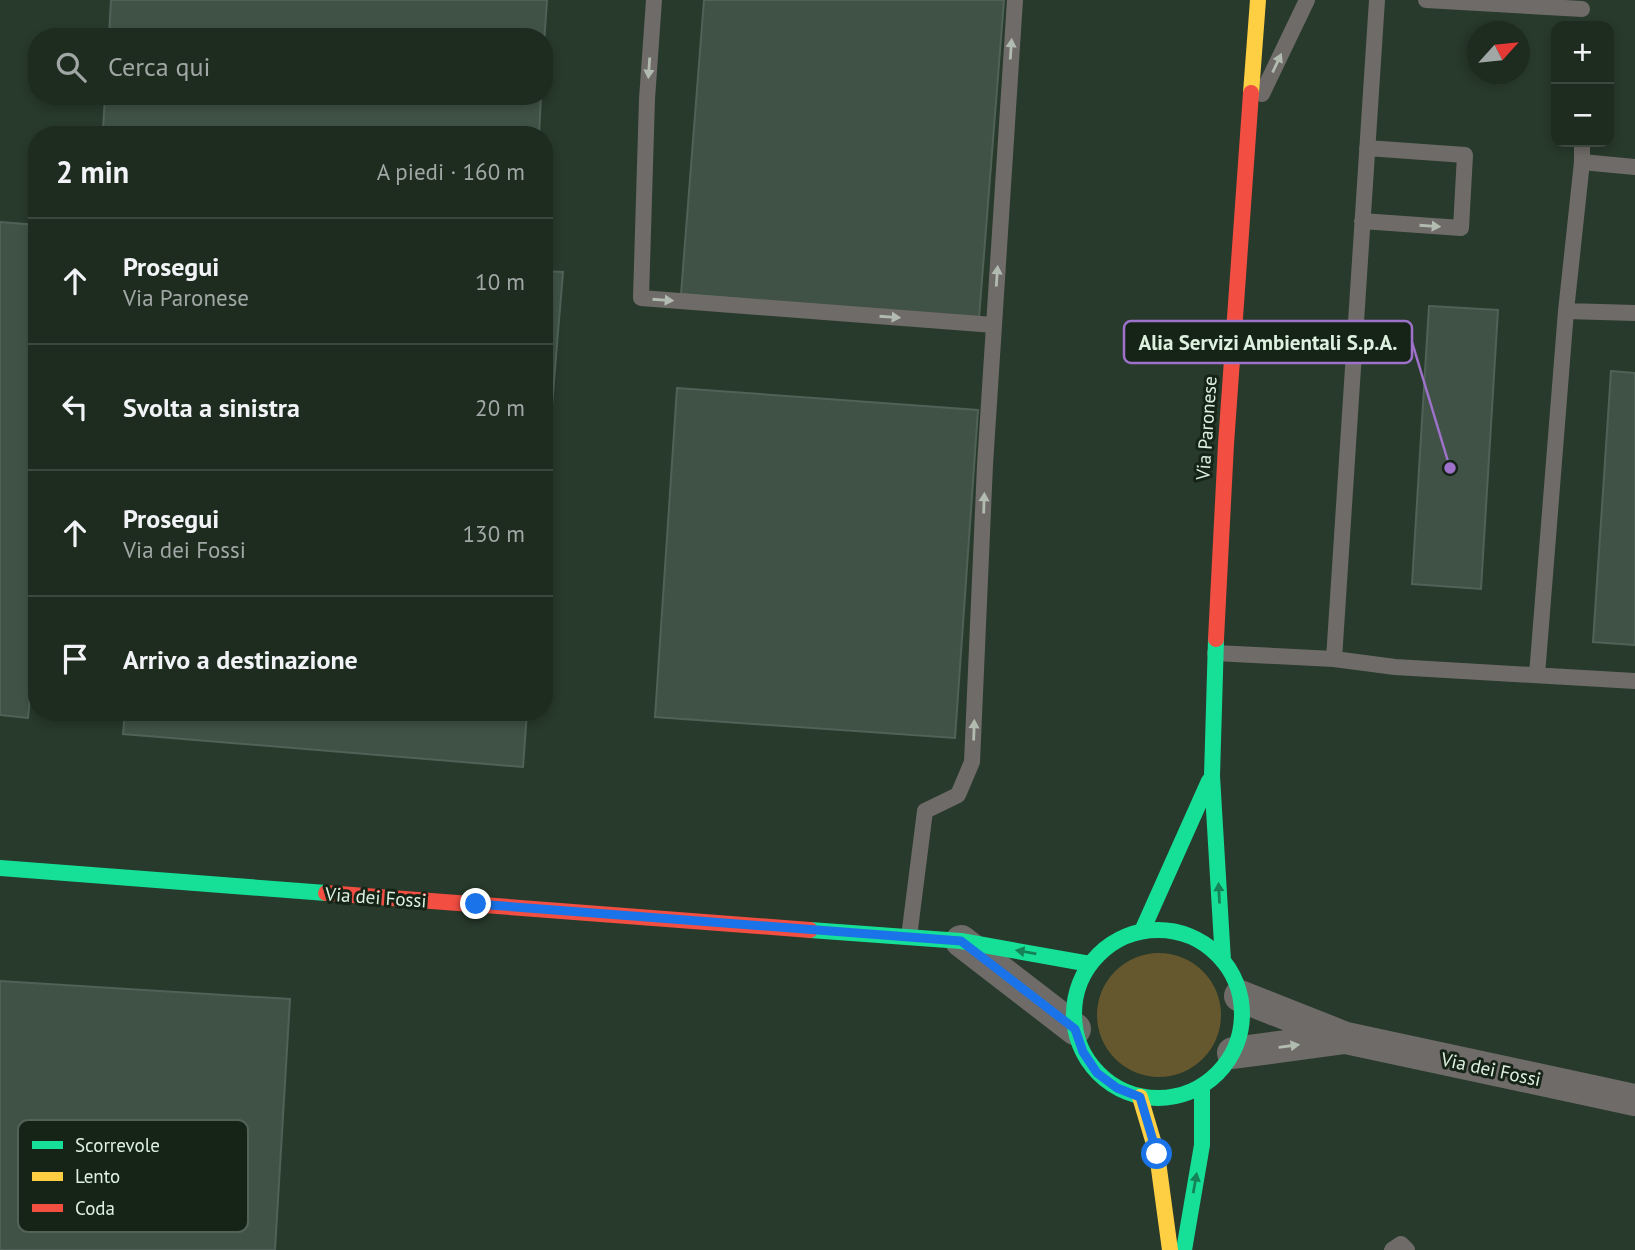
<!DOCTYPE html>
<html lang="it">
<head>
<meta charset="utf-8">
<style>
  body { margin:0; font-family:"PT Sans",sans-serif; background:#263429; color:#f1f3f6 }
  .controls { position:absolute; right:21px; top:21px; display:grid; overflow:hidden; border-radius:14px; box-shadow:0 4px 10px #0003 }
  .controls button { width:63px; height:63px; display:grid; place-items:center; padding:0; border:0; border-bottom:2px solid #3c483e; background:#1e2c20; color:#f1f3f6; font:35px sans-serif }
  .compass { position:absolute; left:1467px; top:21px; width:63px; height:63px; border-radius:50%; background:#1e2c20; box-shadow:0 4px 10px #0003; rotate:63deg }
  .stop { position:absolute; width:21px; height:21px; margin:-16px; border:5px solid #1a73e8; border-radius:50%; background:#fff }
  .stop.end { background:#1a73e8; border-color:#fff; box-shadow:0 2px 7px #0008 }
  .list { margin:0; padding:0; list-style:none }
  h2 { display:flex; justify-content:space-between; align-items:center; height:91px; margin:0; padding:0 28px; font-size:30px }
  h2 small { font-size:23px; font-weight:400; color:#a1a7a5 }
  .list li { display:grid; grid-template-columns:46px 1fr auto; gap:21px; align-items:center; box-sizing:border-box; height:126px; padding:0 28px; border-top:2px solid #3c483e }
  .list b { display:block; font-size:26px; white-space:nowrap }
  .list p { margin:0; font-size:23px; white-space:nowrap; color:#a1a7a5 }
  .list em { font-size:23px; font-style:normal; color:#a1a7a5 }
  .icon { flex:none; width:38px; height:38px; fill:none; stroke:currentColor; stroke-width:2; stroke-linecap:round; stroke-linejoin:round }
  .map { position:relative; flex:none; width:1635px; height:1250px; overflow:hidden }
  .search { position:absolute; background:#1e2c20; box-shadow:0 4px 10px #0003; left:28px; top:28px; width:525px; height:77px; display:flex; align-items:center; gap:18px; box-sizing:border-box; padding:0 24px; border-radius:28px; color:#a1a7a5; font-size:26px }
  .panel { position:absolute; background:#1e2c20; box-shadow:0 4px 10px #0003; left:28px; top:126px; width:525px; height:595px; border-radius:28px }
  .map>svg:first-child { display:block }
  .green { fill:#65572e }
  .building { fill:#405246; stroke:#506257; stroke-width:2 }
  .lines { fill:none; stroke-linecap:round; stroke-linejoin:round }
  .lane { stroke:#6f6b68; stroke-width:16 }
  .street { stroke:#6f6b68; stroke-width:32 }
  .fast { stroke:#16e098; stroke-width:16 }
  .slow { stroke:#ffcf43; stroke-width:16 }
  .jam { stroke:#f24e42; stroke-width:16 }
  .oneway { fill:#b2bbaf }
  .oneway2 { fill:#168258 }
  .route { stroke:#1a73e8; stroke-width:9 }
  .labels { text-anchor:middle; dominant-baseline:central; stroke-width:6; stroke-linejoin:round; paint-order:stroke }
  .street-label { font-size:19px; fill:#def1df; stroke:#162418 }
  .key { fill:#162418; stroke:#526254; stroke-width:2 }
  .key-label { font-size:19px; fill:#def1df }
  .leader { fill:none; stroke:#9e71ca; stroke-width:2.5 }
  .callout-dot { fill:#9e71ca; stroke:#162418; stroke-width:2.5 }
  .callout { fill:#162418; stroke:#9e71ca; stroke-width:2.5 }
  .callout-label { font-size:21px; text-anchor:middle; font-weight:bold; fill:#def1df }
</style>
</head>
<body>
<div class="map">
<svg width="1635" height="1250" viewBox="0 0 1635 1250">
  <rect width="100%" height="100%" fill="#283a2b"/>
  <path class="green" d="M1097 1015a62 62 0 1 1 124 0a62 62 0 1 1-124 0Z"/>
  <path class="building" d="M 111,0 L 547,0 L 544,44 L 544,37 L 109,37 Z
    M 704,0 L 1004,0 L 979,318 L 681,294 Z
    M 105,96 L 541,96 L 539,135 L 183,135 L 103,130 Z
    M 0,222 L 37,225 L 37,623 L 28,718 L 0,715 Z
    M 544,271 L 563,272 L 544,503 Z
    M 1429,306 L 1498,310 L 1481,589 L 1412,584 Z
    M 1611,371 L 1635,373 L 1635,645 L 1593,642 Z
    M 677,388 L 978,410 L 955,738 L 655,717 Z
    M 125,712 L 527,712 L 523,767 L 123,734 Z
    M 0,981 L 290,999 L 275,1250 L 0,1250 Z"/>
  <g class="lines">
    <path class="lane" d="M 654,0 L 647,99 L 641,298 L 994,325
      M 1426,0 L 1582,9
      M 1262,94 L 1307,0
      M 1582,162 L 1635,167
      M 1362,221 L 1461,228 L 1465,155 L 1367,148
      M 1566,311 L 1635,313
      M 1215,653 L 1334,659 L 1395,667 L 1635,681
      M 1334,659 L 1377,0
      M 1537,675 L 1566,311 L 1582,162 L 1582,142
      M 909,937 L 925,811 L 958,795 L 972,762 L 985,465 L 1015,0
      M 1392,1250 L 1401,1244 L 1407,1250"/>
    <path class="street" d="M 961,941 L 1075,1029
      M 1240,996 L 1346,1038 L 1635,1100
      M 1233,1053 L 1345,1038"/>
    <path class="fast" d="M 1216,639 L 1212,776 L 1223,961
      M 0,868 L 326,893
      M 810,930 L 961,941 L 1090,964
      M1074 1014a84 84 0 1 1 168 0a84 84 0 1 1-168 0Z
      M 1142,931 L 1209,781
      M 1184,1250 L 1202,1145 L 1202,1086"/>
    <path class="slow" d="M 1251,93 L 1258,0
      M 1140,1097 L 1157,1154 L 1170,1250"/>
    <path class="jam" d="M 1216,639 L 1226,444 L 1251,93
      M 326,893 L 810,930"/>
  </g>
  <defs><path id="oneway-solid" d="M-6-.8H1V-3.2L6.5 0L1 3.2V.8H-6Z" transform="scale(1.75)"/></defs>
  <g class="oneway">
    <use href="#oneway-solid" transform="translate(1011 49) rotate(-86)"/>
    <use href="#oneway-solid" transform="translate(1277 63) rotate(-65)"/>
    <use href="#oneway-solid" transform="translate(649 68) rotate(94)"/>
    <use href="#oneway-solid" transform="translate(1430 226) rotate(4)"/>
    <use href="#oneway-solid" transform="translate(997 276) rotate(-86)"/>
    <use href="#oneway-solid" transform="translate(663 300) rotate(4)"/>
    <use href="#oneway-solid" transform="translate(890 317) rotate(4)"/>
    <use href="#oneway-solid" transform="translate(984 503) rotate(-88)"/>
    <use href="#oneway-solid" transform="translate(974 730) rotate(-88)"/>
    <use href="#oneway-solid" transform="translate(1289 1046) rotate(-8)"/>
  </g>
  <g class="oneway2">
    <use href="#oneway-solid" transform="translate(1219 893) rotate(-93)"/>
    <use href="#oneway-solid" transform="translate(1026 952) rotate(-170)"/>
    <use href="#oneway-solid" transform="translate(1195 1183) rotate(-80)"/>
  </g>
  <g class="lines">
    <path class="route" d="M 476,904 L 961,941 L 1075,1029 L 1083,1052 L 1097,1073 L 1117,1088 L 1140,1097 L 1157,1154"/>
  </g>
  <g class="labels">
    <g class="street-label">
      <text transform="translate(1206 428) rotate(-86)">Via Paronese</text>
      <text transform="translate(376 897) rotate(4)">Via dei Fossi</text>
      <text transform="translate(1491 1069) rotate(12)">Via dei Fossi</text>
    </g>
  </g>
  <rect x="18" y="1120" width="230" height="112" rx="10" class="key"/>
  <rect x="32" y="1141" width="31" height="8" fill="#16e098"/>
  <rect x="32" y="1172" width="31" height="9" fill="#ffcf43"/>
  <rect x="32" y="1204" width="31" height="8" fill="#f24e42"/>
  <g class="key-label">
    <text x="75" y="1152">Scorrevole</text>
    <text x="75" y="1183">Lento</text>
    <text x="75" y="1215">Coda</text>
  </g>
  <path class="leader" d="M1450 468L1412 342"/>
  <circle class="callout-dot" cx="1450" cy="468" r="7"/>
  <rect class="callout" x="1124" y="321" width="288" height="42" rx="7"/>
  <g class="callout-label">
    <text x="1268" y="350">Alia Servizi Ambientali S.p.A.</text>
  </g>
</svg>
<div class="controls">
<button>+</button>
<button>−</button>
</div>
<svg class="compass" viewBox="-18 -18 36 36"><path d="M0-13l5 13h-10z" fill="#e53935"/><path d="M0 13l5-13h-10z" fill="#a1a7a5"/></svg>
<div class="stop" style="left:1157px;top:1154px"></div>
<div class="stop end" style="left:476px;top:904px"></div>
<div class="search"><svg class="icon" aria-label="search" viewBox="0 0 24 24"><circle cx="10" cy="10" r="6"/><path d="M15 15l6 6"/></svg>Cerca qui</div>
<section class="panel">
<h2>2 min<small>A piedi · 160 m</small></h2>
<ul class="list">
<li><svg class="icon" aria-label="ahead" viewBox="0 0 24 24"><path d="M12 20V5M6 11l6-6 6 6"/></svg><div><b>Prosegui</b><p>Via Paronese</p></div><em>10 m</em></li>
<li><svg class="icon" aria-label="left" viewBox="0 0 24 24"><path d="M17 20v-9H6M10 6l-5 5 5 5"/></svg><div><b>Svolta a sinistra</b></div><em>20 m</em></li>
<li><svg class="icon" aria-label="ahead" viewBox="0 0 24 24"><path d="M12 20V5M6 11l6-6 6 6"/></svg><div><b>Prosegui</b><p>Via dei Fossi</p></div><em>130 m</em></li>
<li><svg class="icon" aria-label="arrive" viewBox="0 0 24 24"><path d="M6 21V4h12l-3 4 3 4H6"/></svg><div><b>Arrivo a destinazione</b></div></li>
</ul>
</section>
</div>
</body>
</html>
